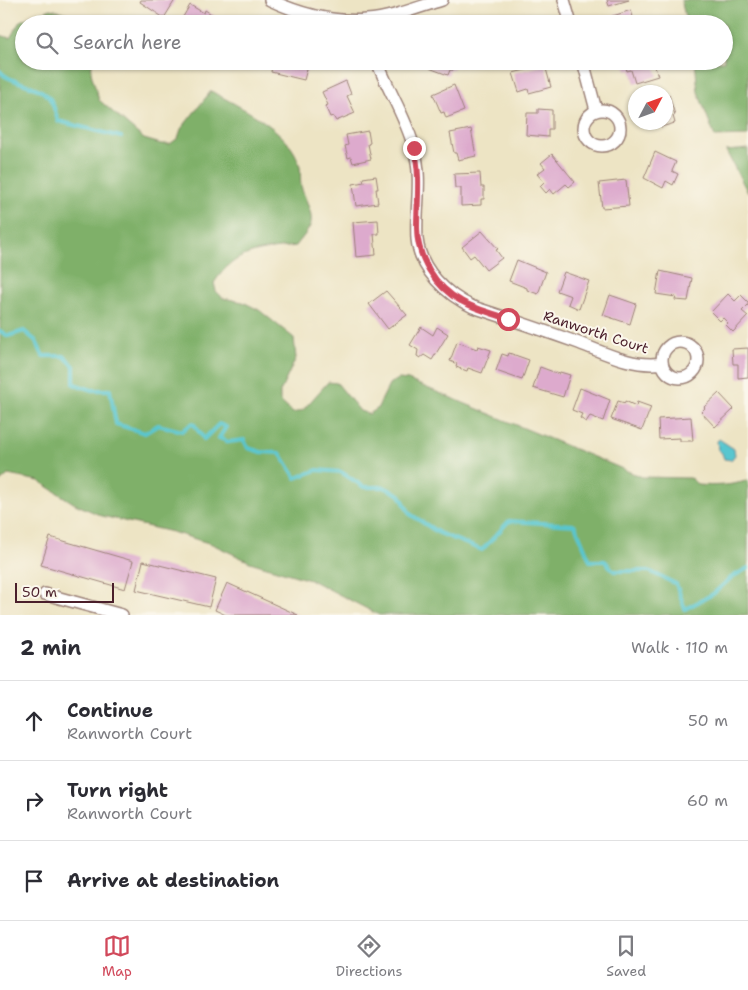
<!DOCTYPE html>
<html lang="en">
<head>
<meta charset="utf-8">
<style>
  body { margin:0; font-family:"Shantell Sans",sans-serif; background:#f2f2f3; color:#2b2b33 }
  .compass { position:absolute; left:628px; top:85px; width:45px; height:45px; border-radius:50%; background:#fff; box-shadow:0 1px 4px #0004; rotate:49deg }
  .scale { position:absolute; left:15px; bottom:12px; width:99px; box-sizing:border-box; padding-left:5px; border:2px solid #4a1f2b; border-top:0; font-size:14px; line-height:18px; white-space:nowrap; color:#4a1f2b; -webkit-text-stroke:4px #fbf7ec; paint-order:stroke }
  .stop { position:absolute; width:15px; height:15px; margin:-11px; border:4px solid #d1495b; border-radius:50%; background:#fff }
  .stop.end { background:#d1495b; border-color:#fff; box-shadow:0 1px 5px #0008 }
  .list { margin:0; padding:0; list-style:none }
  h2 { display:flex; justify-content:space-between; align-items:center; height:65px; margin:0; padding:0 20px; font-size:21px }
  h2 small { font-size:16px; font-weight:400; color:#7c7c81 }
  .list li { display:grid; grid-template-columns:32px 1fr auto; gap:15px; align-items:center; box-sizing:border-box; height:80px; padding:0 20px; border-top:1px solid #e1e1e2 }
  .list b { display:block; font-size:19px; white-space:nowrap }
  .list p { margin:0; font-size:16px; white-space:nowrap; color:#7c7c81 }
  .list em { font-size:16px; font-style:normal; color:#7c7c81 }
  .icon { flex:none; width:28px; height:28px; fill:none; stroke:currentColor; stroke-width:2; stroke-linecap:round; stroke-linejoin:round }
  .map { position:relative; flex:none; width:748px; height:615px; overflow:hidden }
  .search { position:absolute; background:#fff; box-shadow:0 1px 4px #0004; left:15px; right:15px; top:15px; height:55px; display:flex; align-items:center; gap:12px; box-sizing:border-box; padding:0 18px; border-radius:28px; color:#7c7c81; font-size:19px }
  .sheet { height:305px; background:#fff }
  nav { display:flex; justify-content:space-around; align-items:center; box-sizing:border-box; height:70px; border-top:1px solid #e1e1e2; background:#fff; font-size:14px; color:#7c7c81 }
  nav a { display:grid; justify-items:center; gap:2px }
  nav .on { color:#d1495b }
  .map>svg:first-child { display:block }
  .forest { fill:#7fb069; stroke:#64684a }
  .water { fill:#59c6cf; stroke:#52727d }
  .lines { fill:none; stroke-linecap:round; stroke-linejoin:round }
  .stream { stroke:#59c6cf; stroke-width:4 }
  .building { fill:#ddaacd }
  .minor-casing { stroke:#9c8278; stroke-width:14 }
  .minor { stroke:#fff; stroke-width:11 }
  .route { stroke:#d1495b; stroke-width:6 }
  .labels { text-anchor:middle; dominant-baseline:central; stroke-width:4; stroke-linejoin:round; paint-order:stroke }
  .street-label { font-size:14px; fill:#4a1f2b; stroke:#fbf7ec }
</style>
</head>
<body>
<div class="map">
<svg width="748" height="615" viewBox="0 0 748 615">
  <rect width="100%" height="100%" fill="#fbf7ec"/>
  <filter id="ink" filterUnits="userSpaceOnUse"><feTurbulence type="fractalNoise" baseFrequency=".02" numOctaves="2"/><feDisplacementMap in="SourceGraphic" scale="10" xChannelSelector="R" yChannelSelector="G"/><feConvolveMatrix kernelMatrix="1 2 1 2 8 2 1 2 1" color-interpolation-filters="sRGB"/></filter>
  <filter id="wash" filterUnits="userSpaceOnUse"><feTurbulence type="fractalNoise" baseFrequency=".0096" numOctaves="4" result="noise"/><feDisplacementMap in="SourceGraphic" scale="20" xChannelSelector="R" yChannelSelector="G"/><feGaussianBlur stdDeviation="1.12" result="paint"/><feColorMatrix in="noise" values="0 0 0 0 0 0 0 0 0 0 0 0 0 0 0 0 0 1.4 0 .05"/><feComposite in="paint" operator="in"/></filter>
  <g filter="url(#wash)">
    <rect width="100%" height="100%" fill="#ede4c4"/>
    <path class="forest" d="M 681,0 L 748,0 L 748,136 L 715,137 L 698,92 L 695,61 L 724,61 L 724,24 L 687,24 Z
      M 51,9 L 109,24 L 24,24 L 24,61 L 95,61 L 92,64 L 91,73 L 99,100 L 144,139 L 161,144 L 170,144 L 178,138 L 181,129 L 211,91 C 241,108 292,130 300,167 C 301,173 300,180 301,186 C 304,197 313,212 311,223 C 309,231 301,239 296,246 C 260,251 236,249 214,283 L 216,291 L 223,298 L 243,302 L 259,310 L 294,338 L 296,358 L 280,392 L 280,401 L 293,413 L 303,410 L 328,382 L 337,383 L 360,411 L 369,414 L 377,409 L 390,383 L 399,379 L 408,380 L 642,477 L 691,478 L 698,485 C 715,486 732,486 748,480 L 748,615 L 379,615 L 313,581 L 250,562 L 212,544 L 172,532 L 102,516 L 75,504 L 39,481 L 8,475 L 0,482 L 0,35 L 10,38 L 20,21 Z
      M 748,149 L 748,193 L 726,151 Z"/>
    <path class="water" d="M 719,439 L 734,449 L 735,455 L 731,460 L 724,459 L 722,453 L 718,450 L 717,441 Z"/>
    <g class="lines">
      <path class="stream" d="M 0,71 C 9,84 39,83 50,99 C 54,105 56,115 58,121 L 121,137
        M 0,331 L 8,336 L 24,331 L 36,341 L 43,356 L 64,356 L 74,366 L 74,384 L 92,390 L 110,390 L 116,424 L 145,433 L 158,425 L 182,431 L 193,423 L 204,439 L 219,424 L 226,427 L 219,438 L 229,442 L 244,440 L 248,448 L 261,452 L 280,453 L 296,478 L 317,470 L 341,472 L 364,487 L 384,487 L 400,495 L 410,514 L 439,533 L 482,550 L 509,521 L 575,525 L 590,561 L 605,561 L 614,571 L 649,571 L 676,584 L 685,609 L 713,594 L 732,577 L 748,568"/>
    </g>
    <g id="blocks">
      <path class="building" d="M 141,0 L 175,0 L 164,18 L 140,2 Z
        M 607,0 L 629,0 L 609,6 Z
        M 190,5 L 204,13 L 205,10 L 216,17 L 212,24 L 183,24 L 180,22 Z
        M 631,10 L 635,24 L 612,24 L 610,17 Z
        M 505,18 L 522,23 L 522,24 L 503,24 Z
        M 273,61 L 309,61 L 304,80 L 271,72 Z
        M 431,61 L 456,61 L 453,70 L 450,70 L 448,75 L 429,68 Z
        M 624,61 L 653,61 L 658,76 L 635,83 L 631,70 L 627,71 Z
        M 545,65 L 551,87 L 529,93 L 528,89 L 519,92 L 513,73 Z
        M 346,81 L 351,94 L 347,96 L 355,113 L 336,121 L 333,116 L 330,117 L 325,106 L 328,105 L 322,92 Z
        M 454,85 L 464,111 L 446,118 L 444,112 L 441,113 L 433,94 Z
        M 669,95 L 675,115 L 673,116 L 675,123 L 661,127 L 660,122 L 666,122 L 666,96 Z
        M 538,109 L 552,110 L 552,129 L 548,129 L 548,137 L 526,135 L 527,113 L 538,113 Z
        M 471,129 L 476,156 L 458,160 L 456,153 L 454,153 L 450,133 Z
        M 368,131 L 370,143 L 368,144 L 371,159 L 353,163 L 351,157 L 348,158 L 345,146 L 348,145 L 346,135 Z
        M 655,152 L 676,162 L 672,171 L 678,174 L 673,185 L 666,181 L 663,188 L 644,178 Z
        M 552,154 L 575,182 L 569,187 L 566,184 L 554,194 L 550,189 L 546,193 L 540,186 L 544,182 L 537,174 L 545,168 L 541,163 Z
        M 480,173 L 481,187 L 484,187 L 484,199 L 481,199 L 481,205 L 461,206 L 461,188 L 455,188 L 454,174 Z
        M 376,176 L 378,189 L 376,189 L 378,203 L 356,206 L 353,184 L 364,182 L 363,178 Z
        M 626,180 L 629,206 L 602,208 L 599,183 Z
        M 378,220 L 379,234 L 374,234 L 376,255 L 356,257 L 353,222 Z
        M 482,231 L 498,249 L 496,250 L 502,258 L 486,270 L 474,255 L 470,258 L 462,247 Z
        M 517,260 L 546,272 L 538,294 L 527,290 L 527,288 L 509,281 Z
        M 660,271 L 692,278 L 688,301 L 675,300 L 676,297 L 656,294 Z
        M 564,272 L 589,281 L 579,309 L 568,304 L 571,296 L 557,291 Z
        M 386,291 L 407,315 L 388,329 L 369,304 Z
        M 728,294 L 735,301 L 741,295 L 748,302 L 748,305 L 742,311 L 748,316 L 733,332 L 726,325 L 728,323 L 723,318 L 720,321 L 711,312 Z
        M 610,295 L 636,304 L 630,324 L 603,315 Z
        M 421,327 L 433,335 L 437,327 L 448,334 L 432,360 L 424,355 L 420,358 L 417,356 L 418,350 L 410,345 Z
        M 457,342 L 477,349 L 478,346 L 491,350 L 482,373 L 468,368 L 467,371 L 456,367 L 457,364 L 450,361 Z
        M 748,348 L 748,377 L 738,378 L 738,364 L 733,364 L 732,349 Z
        M 509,353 L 529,360 L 522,380 L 496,371 L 502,354 L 508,356 Z
        M 540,367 L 559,374 L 560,372 L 570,375 L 563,397 L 533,388 Z
        M 580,388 L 610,400 L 603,421 L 590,416 L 586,422 L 580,418 L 582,414 L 572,410 Z
        M 719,393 L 734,409 L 715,427 L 701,412 L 705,408 L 704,407 Z
        M 618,401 L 625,403 L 625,401 L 636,406 L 637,402 L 651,407 L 642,430 L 611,419 Z
        M 691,417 L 693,441 L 680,441 L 680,438 L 659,439 L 658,419 Z
        M 50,537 L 133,561 L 125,589 L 41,565 Z
        M 143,561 L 216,579 L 209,607 L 136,590 Z
        M 227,583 L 298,615 L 226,615 L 215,610 Z"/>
    </g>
  </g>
  <g filter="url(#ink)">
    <use href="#blocks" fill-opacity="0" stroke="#9c8278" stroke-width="1"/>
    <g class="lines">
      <g class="minor-casing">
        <path id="minor" d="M 270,0 C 300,14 334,23 367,20 C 393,18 418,7 442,0
          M 564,0 L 571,24
          M 377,61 C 388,91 406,117 414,148 C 423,180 415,208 417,239 C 420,270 447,295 473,307 C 507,318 542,330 576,342 C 603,352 633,368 662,363
          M 583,61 L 596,110
          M584 128a18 18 0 1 1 36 0a18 18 0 1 1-36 0Z
          M662 360a18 18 0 1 1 36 0a18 18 0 1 1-36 0Z
          M 45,594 L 122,615"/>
      </g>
      <use href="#minor" class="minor"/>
    </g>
  </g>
  <g class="lines" filter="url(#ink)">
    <path class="route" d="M 414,148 C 421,175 417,201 417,228 C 417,257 435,287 461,301 C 475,309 492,313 508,319"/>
  </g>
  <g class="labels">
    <g class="street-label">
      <text transform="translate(596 332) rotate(18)">Ranworth Court</text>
    </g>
  </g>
</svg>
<svg class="compass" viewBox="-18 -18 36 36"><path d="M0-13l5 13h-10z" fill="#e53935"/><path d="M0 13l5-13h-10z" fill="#7c7c81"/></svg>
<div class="scale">50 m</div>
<div class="stop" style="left:508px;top:319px"></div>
<div class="stop end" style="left:414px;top:148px"></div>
<div class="search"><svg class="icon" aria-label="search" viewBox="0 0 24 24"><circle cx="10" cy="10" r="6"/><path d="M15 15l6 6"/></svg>Search here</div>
</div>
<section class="sheet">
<h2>2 min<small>Walk · 110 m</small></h2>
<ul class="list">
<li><svg class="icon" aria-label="ahead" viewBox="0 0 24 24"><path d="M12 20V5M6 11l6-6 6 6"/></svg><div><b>Continue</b><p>Ranworth Court</p></div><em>50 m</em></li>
<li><svg class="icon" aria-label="right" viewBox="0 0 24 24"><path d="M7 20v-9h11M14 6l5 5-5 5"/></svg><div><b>Turn right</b><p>Ranworth Court</p></div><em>60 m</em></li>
<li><svg class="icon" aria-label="arrive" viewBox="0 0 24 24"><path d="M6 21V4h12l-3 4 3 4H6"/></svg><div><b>Arrive at destination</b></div></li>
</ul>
</section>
<nav>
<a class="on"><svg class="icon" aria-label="map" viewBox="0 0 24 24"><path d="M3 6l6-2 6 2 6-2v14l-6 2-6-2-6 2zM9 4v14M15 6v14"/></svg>Map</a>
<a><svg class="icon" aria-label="directions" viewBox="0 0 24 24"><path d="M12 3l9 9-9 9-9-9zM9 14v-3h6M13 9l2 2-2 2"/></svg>Directions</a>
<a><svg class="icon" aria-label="saved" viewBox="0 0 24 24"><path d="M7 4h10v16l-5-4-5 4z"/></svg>Saved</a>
</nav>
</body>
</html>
